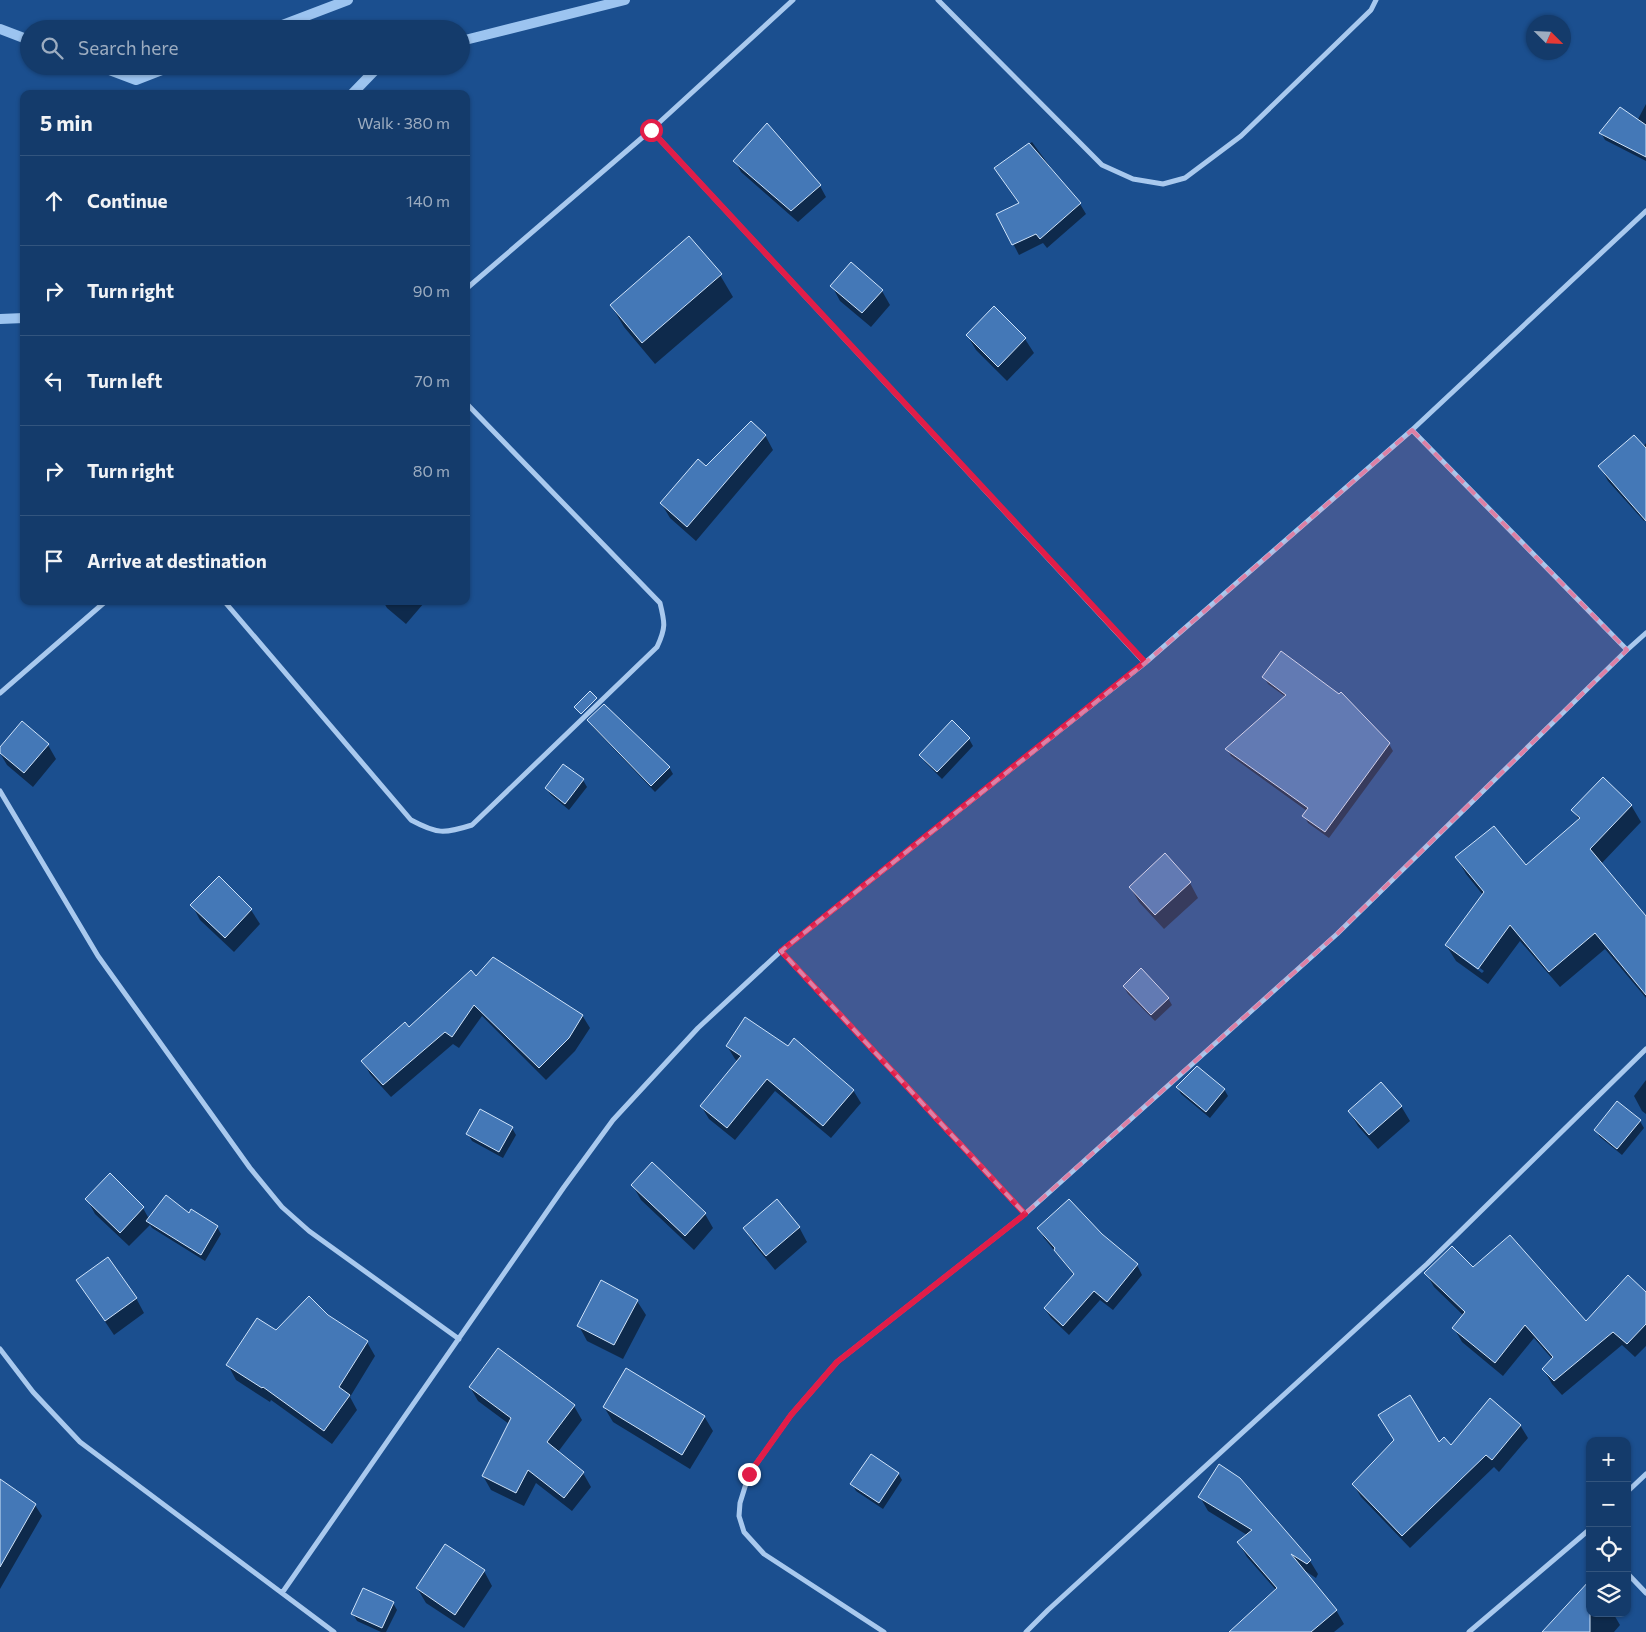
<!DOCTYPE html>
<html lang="en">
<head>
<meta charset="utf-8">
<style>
  body { margin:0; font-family:Commissioner,sans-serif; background:#1d4271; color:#f1f3f6 }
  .controls { position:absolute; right:15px; bottom:15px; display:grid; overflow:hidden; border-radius:10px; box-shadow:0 1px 4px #0004 }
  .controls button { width:45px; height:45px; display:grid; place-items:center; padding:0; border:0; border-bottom:1px solid #33557e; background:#143b6b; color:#f1f3f6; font:25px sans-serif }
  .compass { position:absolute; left:1526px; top:15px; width:45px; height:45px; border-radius:50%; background:#143b6b; box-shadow:0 1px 4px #0004; rotate:114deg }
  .stop { position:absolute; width:15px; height:15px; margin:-11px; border:4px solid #e11d48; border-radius:50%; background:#fff }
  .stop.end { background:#e11d48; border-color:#fff; box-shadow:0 1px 5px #0008 }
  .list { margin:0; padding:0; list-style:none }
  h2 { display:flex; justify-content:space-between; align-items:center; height:65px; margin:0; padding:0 20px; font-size:21px }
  h2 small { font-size:16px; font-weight:400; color:#9dadc1 }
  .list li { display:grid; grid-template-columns:32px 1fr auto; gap:15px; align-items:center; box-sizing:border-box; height:90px; padding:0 20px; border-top:1px solid #33557e }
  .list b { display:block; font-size:19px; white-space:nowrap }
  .list em { font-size:16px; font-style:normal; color:#9dadc1 }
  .icon { flex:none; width:28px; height:28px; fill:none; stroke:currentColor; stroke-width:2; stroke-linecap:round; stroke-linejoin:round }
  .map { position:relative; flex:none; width:1646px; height:1632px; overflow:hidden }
  .search { position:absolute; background:#143b6b; box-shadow:0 1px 4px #0004; left:20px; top:20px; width:450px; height:55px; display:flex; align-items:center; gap:12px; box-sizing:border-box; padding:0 18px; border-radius:28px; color:#9dadc1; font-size:19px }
  .panel { position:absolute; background:#143b6b; box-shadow:0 1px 4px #0004; left:20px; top:90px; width:450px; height:515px; border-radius:10px }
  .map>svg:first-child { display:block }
  .shadow { fill:#0007; fill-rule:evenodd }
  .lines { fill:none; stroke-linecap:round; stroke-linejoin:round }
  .stream { stroke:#9cc4f0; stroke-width:10 }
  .building { fill:#4478b7; stroke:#cfe3fa }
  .minor { stroke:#a9c9ee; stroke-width:5 }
  .route { stroke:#e11d48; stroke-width:6 }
  .marked { fill:#dd80a5; fill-opacity:0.2; stroke:#dd80a5; stroke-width:4; stroke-dasharray:10 6; stroke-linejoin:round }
</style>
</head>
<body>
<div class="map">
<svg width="1646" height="1632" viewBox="0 0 1646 1632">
  <rect width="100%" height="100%" fill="#1b4f8f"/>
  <path class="shadow" d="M 1646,104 L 1646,161 L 1605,140 L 1601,133 L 1637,121 Z
    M 1032,142 L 1059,179 L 1080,204 L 1086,214 L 1047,248 L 1043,243 L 1019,255 L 998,215 L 1020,204 L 996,168 Z
    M 735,161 L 820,186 L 826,197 L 798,222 L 741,172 Z
    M 720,275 L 733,297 L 655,364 L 624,327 L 611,305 Z
    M 832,286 L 882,291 L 890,305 L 871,327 L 840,301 Z
    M 967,335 L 1025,339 L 1034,353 L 1007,381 L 976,350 Z
    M 765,435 L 773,450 L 696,541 L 670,518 L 661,503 Z
    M 1646,443 L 1646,519 L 1644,521 L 1608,481 L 1600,466 L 1643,447 Z
    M 383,601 L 423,601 L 424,603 L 406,624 L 387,608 Z
    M 1264,677 L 1389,744 L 1393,751 L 1329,838 L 1308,823 L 1304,816 L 1307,811 L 1231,756 L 1227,749 L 1286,697 L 1268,684 Z
    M 589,720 L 669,767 L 673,774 L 655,792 L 593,727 Z
    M 952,722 L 969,739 L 973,746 L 942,779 L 925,762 L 921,755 Z
    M 48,745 L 56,759 L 33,787 L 7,765 L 0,753 L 0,749 Z
    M 583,780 L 587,787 L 569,810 L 551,795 L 546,788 Z
    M 1631,805 L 1641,822 L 1601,864 L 1646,918 L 1646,998 L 1605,949 L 1560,987 L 1520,941 L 1488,984 L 1456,961 L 1446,945 L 1483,895 L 1466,874 L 1457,858 L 1526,867 L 1579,820 L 1573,810 ZM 1459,953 L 1484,971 L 1482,973 L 1459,956 Z
    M 1165,855 L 1190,883 L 1198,898 L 1164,929 L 1139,902 L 1130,887 Z
    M 192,905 L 251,910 L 260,924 L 234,952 L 200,920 Z
    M 476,978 L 582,1015 L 590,1028 L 575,1051 L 546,1080 L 482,1016 L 459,1048 L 453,1044 L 391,1097 L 370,1074 L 363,1061 L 409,1029 Z
    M 1124,987 L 1168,998 L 1172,1005 L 1155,1021 L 1128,994 Z
    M 727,1046 L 853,1090 L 861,1103 L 831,1138 L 775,1091 L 735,1140 L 709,1119 L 701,1106 L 738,1062 L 735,1059 Z
    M 1646,1080 L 1646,1114 L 1642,1111 L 1634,1096 Z
    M 1177,1087 L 1224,1089 L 1228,1096 L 1210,1118 L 1181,1094 Z
    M 1401,1106 L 1410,1121 L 1378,1149 L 1358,1126 L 1349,1111 Z
    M 1640,1121 L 1644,1128 L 1622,1155 L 1600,1137 L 1596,1130 Z
    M 512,1128 L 516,1135 L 503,1158 L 472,1141 L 468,1134 Z
    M 110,1175 L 143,1208 L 149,1219 L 189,1215 L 192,1211 L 217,1227 L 221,1234 L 205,1261 L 152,1228 L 150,1225 L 129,1246 L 95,1214 L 87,1199 Z
    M 633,1186 L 705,1214 L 713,1228 L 694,1250 L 641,1200 Z
    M 799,1227 L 807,1242 L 775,1270 L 753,1243 L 745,1229 Z
    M 1039,1228 L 1101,1235 L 1137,1265 L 1142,1275 L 1113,1310 L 1100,1300 L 1069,1335 L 1051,1318 L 1045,1309 L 1075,1276 L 1044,1238 Z
    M 1473,1269 L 1586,1323 L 1646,1294 L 1646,1346 L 1635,1357 L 1622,1345 L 1562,1395 L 1552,1384 L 1544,1370 L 1553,1360 L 1534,1338 L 1503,1376 L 1462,1342 L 1454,1328 L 1464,1316 L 1434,1287 L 1426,1273 Z
    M 78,1281 L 136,1298 L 144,1313 L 114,1335 Z
    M 637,1301 L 646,1315 L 623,1359 L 587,1341 L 579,1326 Z
    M 327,1316 L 367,1342 L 375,1356 L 350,1397 L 357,1410 L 332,1444 L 271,1400 L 270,1402 L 236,1380 L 228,1365 L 276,1331 Z
    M 470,1387 L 574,1406 L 582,1420 L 558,1452 L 583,1473 L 591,1487 L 572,1511 L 536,1483 L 524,1506 L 491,1490 L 483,1476 L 509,1424 L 478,1401 Z
    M 604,1407 L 704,1416 L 713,1431 L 690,1469 L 613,1422 Z
    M 1520,1425 L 1528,1438 L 1499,1472 L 1494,1467 L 1410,1548 L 1361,1497 L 1353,1484 L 1439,1444 L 1451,1446 Z
    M 898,1473 L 902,1480 L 883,1509 L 856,1491 L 852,1484 Z
    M 0,1483 L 35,1505 L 42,1516 L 0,1589 Z
    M 1200,1497 L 1310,1561 L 1318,1574 L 1316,1578 L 1302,1569 L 1336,1610 L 1344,1624 L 1334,1632 L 1230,1632 L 1276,1590 L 1247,1557 L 1239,1543 L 1247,1535 L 1208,1511 Z
    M 484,1571 L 492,1586 L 464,1628 L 426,1603 L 417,1588 Z
    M 393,1603 L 397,1610 L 386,1632 L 381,1632 L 357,1621 L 353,1614 Z
    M 1590,1613 L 1613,1613 L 1620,1625 L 1614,1632 L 1557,1632 Z"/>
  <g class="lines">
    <path class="stream" d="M 0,29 L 29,40
      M 272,29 L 348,0
      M 461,41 L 625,0
      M 99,66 L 136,80 L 172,66
      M 352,94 L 379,66
      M 0,319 L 24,318"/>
  </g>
  <path class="building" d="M 1620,107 L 1646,125 L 1646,157 L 1599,133 Z
    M 767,123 L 821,185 L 791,211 L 733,161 Z
    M 1029,143 L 1081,203 L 1040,239 L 1036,234 L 1012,245 L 996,214 L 1019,203 L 994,168 Z
    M 689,236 L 722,274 L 642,343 L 610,305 Z
    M 851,262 L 883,290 L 862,313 L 830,286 Z
    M 994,306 L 1026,338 L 998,367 L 966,335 Z
    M 751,421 L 766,435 L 687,527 L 660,503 L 698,459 L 706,466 Z
    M 1634,435 L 1646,448 L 1646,521 L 1598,466 Z
    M 1281,651 L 1339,694 L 1341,692 L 1390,743 L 1325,832 L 1302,816 L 1308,808 L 1225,749 L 1286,695 L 1262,677 Z
    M 590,691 L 597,698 L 581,714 L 574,707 Z
    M 604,704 L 670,767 L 651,786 L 587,720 Z
    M 952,720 L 970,738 L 937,772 L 919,755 Z
    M 22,721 L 49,744 L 24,773 L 0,753 L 0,747 Z
    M 563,764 L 584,779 L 565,804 L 545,788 Z
    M 1603,777 L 1632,805 L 1590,849 L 1646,916 L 1646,995 L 1595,933 L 1549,972 L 1510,925 L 1478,969 L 1445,945 L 1484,892 L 1455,857 L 1494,826 L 1526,865 L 1580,818 L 1571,810 Z
    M 1165,853 L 1191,882 L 1155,915 L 1129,887 Z
    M 219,876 L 252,909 L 225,938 L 190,905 Z
    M 493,957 L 583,1015 L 569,1038 L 539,1068 L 474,1005 L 452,1037 L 445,1032 L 383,1085 L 361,1061 L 405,1022 L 409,1027 L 471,970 L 476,976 Z
    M 1141,968 L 1169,998 L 1151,1015 L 1123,986 Z
    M 745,1017 L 788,1046 L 794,1038 L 854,1090 L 823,1126 L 767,1079 L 727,1128 L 700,1106 L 741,1056 L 726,1046 Z
    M 1197,1066 L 1225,1089 L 1206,1112 L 1176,1087 Z
    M 1381,1082 L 1402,1106 L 1369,1135 L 1348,1111 Z
    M 1617,1101 L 1641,1120 L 1617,1149 L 1594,1130 Z
    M 480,1109 L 513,1127 L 499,1152 L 466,1134 Z
    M 652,1162 L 706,1213 L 685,1236 L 631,1185 Z
    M 110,1173 L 144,1207 L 120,1233 L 85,1199 Z
    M 166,1195 L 189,1213 L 191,1209 L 218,1226 L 201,1255 L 146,1221 Z
    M 777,1199 L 800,1227 L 766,1256 L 743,1228 Z
    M 1069,1199 L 1102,1234 L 1138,1264 L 1107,1302 L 1094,1291 L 1063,1326 L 1044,1308 L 1074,1274 L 1054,1250 L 1055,1248 L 1037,1228 Z
    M 1510,1235 L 1586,1321 L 1628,1275 L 1646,1292 L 1646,1324 L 1627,1344 L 1613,1332 L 1554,1381 L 1542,1369 L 1553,1357 L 1525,1325 L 1495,1363 L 1452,1328 L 1465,1312 L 1424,1273 L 1452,1246 L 1473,1267 Z
    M 108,1257 L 137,1298 L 105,1321 L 76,1280 Z
    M 601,1280 L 638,1300 L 614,1345 L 577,1326 Z
    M 309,1296 L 328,1315 L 368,1341 L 339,1387 L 350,1395 L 324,1431 L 263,1387 L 262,1388 L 226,1365 L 257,1318 L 276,1330 Z
    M 498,1348 L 575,1405 L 547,1442 L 584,1472 L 564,1498 L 528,1470 L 516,1493 L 482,1476 L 511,1418 L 469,1387 Z
    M 626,1368 L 705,1416 L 682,1455 L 603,1407 Z
    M 1410,1395 L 1439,1442 L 1444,1437 L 1451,1445 L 1490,1398 L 1521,1425 L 1492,1460 L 1486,1455 L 1402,1536 L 1352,1484 L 1394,1440 L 1378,1415 Z
    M 871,1454 L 899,1473 L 879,1503 L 850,1484 Z
    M 1219,1464 L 1240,1478 L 1311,1560 L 1307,1564 L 1291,1554 L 1337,1610 L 1311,1632 L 1229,1632 L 1277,1588 L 1237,1542 L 1252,1530 L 1198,1497 Z
    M 0,1479 L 36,1504 L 0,1567 Z
    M 445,1544 L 485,1570 L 455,1615 L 416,1588 Z
    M 1590,1580 L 1590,1632 L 1542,1632 Z
    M 363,1588 L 394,1602 L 382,1628 L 351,1614 Z"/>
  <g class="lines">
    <path class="minor" d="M 938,0 L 1102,165 L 1133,179 L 1163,184 L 1185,178 L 1241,136 L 1371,10 L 1376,0
      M 651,130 L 1145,663
      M 466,289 L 651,130 L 793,0
      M 1412,430 L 1627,650
      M 224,601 L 411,820 C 437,834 444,834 472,825 L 657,647 C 666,628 665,623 660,603 L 466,403
      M 0,693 L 106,601
      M 0,791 L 98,956 L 250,1168 L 282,1207 L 309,1231 L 459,1339
      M 781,951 L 1025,1214
      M 0,1349 L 33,1392 L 80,1442 L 334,1632
      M 1627,1492 L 1646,1474
      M 1627,1573 L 1646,1593
      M 282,1593 L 564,1187 L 613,1120 L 698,1028 L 781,951 L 1145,663 L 1412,430 L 1646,211
      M 884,1632 L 764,1554 L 744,1532 L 739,1516 L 740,1503 L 749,1474 L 791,1415 L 837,1362 L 1025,1214 L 1337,934 L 1627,650 L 1646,633
      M 1026,1632 L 1048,1610 L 1427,1264 L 1646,1049
      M 1469,1632 L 1590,1529"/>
  </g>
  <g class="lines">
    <path class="route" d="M 651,130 L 1145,662 L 781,951 L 1025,1214 L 837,1362 L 791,1415 L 749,1474"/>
  </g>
  <path class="marked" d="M 1412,430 L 1627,650 L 1337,934 L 1025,1214 L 781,951 L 1145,663 Z"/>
</svg>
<div class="controls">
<button>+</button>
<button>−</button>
<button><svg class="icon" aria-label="locate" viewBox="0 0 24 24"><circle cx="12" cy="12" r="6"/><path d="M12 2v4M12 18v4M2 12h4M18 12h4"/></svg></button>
<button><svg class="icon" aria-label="layers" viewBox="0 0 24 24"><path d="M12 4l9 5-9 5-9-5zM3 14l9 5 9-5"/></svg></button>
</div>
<svg class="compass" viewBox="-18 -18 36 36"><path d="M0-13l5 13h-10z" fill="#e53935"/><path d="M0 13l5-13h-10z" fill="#9dadc1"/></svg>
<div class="stop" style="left:651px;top:130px"></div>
<div class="stop end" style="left:749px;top:1474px"></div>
<div class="search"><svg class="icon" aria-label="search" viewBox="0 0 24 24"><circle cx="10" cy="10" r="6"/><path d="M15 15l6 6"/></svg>Search here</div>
<section class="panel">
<h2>5 min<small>Walk · 380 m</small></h2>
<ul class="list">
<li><svg class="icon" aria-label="ahead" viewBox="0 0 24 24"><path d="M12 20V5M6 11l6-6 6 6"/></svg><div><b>Continue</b></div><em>140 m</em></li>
<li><svg class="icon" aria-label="right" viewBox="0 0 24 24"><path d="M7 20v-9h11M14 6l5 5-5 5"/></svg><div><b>Turn right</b></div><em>90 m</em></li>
<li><svg class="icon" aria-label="left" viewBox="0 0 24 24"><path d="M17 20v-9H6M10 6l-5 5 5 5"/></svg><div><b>Turn left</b></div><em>70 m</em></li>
<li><svg class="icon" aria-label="right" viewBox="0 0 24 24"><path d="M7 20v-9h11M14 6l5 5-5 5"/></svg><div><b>Turn right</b></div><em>80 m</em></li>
<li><svg class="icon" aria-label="arrive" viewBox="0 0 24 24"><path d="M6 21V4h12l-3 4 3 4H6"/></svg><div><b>Arrive at destination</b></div></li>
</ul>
</section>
</div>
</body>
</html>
